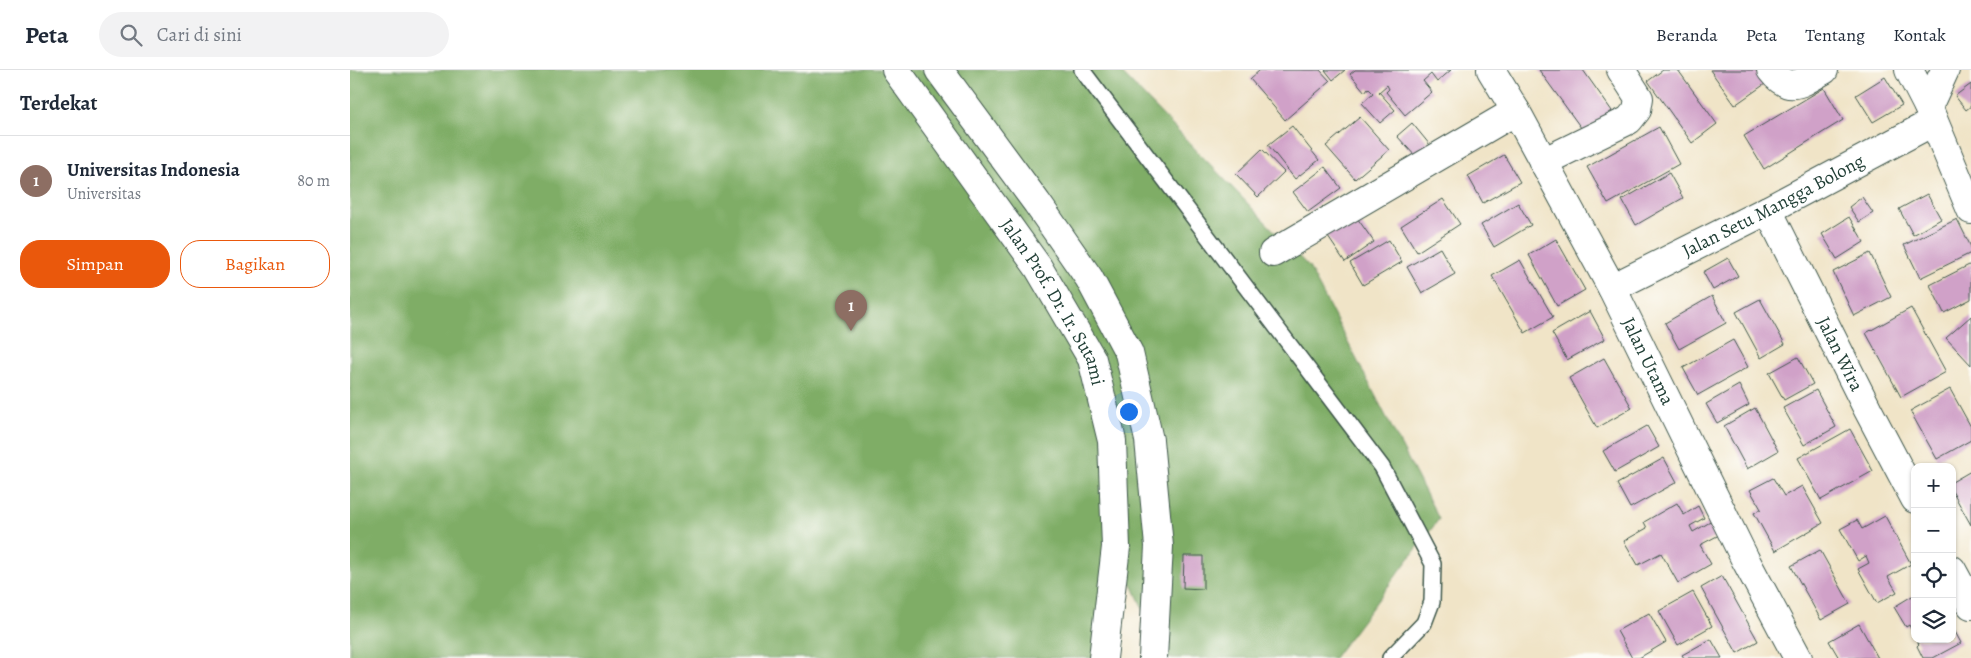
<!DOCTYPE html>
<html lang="id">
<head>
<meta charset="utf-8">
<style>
  body { margin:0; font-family:Alegreya,serif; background:#f2f2f3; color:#1f2937 }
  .controls { position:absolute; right:15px; bottom:15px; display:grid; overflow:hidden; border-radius:10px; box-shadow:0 1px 4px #0004 }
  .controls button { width:45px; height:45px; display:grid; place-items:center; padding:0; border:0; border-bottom:1px solid #e0e1e3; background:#fff; color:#1f2937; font:25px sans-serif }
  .you { position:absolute; left:778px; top:341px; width:18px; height:18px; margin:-12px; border:4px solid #fff; border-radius:50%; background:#1a73e8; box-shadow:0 0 0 8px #1a73e833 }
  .badge { display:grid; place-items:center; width:32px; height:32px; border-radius:50%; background:#ea580c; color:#fff; font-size:16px; font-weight:700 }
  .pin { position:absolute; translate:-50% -41px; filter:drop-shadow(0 1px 2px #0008) }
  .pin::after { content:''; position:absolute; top:26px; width:18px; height:15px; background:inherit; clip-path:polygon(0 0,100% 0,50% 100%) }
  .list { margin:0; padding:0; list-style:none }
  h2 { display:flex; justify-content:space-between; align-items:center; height:65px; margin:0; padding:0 20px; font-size:21px }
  h2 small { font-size:16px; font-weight:400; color:#747a83 }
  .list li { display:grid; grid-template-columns:32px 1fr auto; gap:15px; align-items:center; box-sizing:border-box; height:90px; padding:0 20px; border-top:1px solid #e0e1e3 }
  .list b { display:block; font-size:19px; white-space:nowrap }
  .list p { margin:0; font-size:16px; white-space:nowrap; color:#747a83 }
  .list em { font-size:16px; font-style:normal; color:#747a83 }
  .actions { display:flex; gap:10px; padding:15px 20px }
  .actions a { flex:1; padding:11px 0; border:1px solid #ea580c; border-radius:20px; text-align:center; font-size:18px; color:#ea580c }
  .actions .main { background:#ea580c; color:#fff }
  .icon { flex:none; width:28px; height:28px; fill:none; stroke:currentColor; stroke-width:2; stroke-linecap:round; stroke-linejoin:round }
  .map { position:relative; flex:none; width:1621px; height:588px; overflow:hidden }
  header { display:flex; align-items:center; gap:30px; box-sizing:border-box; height:70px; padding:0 25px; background:#fff; border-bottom:1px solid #e0e1e3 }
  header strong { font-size:24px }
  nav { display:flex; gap:28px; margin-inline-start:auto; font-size:18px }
  .search { width:350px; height:45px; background:#f2f2f3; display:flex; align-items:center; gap:12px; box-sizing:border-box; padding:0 18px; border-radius:28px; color:#747a83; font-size:19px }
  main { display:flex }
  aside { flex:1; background:#fff }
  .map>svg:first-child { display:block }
  .forest { fill:#7fad66; stroke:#4f754d }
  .building { fill:#d0a1c8 }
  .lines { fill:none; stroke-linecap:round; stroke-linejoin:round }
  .lane-casing { stroke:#3e564a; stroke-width:18 }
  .street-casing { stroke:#3e564a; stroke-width:30 }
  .lane { stroke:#fff; stroke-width:15 }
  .street { stroke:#fff; stroke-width:28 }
  .labels { text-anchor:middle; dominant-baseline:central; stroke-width:4.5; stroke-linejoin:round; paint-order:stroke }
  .street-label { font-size:19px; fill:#1f3d34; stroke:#fdfcf7 }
</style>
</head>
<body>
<header>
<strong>Peta</strong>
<div class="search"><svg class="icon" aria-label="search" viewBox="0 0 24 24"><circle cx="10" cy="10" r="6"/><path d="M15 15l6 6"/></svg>Cari di sini</div>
<nav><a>Beranda</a><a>Peta</a><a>Tentang</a><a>Kontak</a></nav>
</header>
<main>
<aside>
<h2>Terdekat<small></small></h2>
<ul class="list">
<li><span class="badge" style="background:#8d6e63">1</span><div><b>Universitas Indonesia</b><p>Universitas</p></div><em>80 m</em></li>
</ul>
<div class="actions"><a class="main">Simpan</a><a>Bagikan</a></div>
</aside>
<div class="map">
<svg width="1621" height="588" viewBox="0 0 1621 588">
  <rect width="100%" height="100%" fill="#fdfcf7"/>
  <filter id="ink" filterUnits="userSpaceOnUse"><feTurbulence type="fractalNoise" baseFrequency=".02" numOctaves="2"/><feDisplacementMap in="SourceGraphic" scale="10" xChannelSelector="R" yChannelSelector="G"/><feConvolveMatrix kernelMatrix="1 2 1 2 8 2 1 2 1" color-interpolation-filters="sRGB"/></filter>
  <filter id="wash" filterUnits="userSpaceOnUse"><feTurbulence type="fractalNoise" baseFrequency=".0096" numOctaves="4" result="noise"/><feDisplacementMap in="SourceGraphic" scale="20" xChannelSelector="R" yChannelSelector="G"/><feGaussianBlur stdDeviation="1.12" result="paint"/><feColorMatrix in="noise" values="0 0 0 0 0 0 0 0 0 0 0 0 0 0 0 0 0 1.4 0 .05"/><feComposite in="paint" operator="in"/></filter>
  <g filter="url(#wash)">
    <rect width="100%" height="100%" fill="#f0e4c7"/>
    <path class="forest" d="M 0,0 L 769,0 L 959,197 L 1089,449 L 984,588 L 815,588 L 772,492 L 757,588 L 0,588 Z"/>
    <g id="blocks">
      <path class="building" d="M 910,0 L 970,0 L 980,11 L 935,50 L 900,9 Z
        M 975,0 L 995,0 L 983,10 Z
        M 1005,0 L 1101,0 L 1087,12 L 1081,4 L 1073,11 L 1082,22 L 1055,45 L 1036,22 L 1039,19 L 1037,15 L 1029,22 L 1045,40 L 1030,53 L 1012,33 L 1023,23 L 1018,18 L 1015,22 L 1000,4 Z
        M 1189,0 L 1233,0 L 1262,41 L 1234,62 Z
        M 1313,0 L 1328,0 L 1367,54 L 1342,73 L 1298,11 Z
        M 1360,0 L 1406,0 L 1415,14 L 1385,35 Z
        M 1535,7 L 1552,35 L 1523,52 L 1506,25 Z
        M 1621,14 L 1621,36 L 1616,40 L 1605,26 Z
        M 1474,18 L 1493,50 L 1414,99 L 1394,66 Z
        M 1010,47 L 1039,80 L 1005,109 L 976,76 Z
        M 1062,53 L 1080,75 L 1066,87 L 1047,66 Z
        M 942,56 L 969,90 L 945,109 L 918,75 Z
        M 1309,57 L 1329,94 L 1258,134 L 1237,97 Z
        M 912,79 L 934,102 L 908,127 L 886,104 Z
        M 1154,85 L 1170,112 L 1133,133 L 1118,106 Z
        M 975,97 L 991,118 L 958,142 L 943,122 Z
        M 1319,103 L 1333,128 L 1286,155 L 1272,130 Z
        M 1577,124 L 1591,149 L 1563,165 L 1549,139 Z
        M 1512,127 L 1523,143 L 1509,152 L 1499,137 Z
        M 1093,129 L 1110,154 L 1067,182 L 1051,156 Z
        M 1168,133 L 1181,155 L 1144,177 L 1131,155 Z
        M 1005,145 L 1024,172 L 995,192 L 976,164 Z
        M 1499,147 L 1514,172 L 1487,189 L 1472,164 Z
        M 1607,149 L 1621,177 L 1621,183 L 1570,208 L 1554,175 Z
        M 1206,169 L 1235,220 L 1207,236 L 1179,185 Z
        M 1039,170 L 1052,192 L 1013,215 L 1000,193 Z
        M 1090,178 L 1105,204 L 1072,223 L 1057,197 Z
        M 1520,183 L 1541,227 L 1504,246 L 1483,202 Z
        M 1378,188 L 1388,206 L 1363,220 L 1353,202 Z
        M 1170,190 L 1203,247 L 1175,263 L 1142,206 Z
        M 1621,194 L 1621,229 L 1594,243 L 1580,215 Z
        M 1362,226 L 1376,253 L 1329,279 L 1315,253 Z
        M 1410,229 L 1435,274 L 1411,288 L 1386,242 Z
        M 1561,238 L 1596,302 L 1551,327 L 1516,263 Z
        M 1240,241 L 1255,269 L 1217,290 L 1202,263 Z
        M 1621,246 L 1621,295 L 1596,268 Z
        M 1383,270 L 1398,297 L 1348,325 L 1333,298 Z
        M 1448,287 L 1463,314 L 1434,330 L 1419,303 Z
        M 1254,288 L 1282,338 L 1247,358 L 1219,308 Z
        M 1389,315 L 1399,335 L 1367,353 L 1356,334 Z
        M 1600,319 L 1621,357 L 1621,370 L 1587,389 L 1560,341 Z
        M 1466,320 L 1486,357 L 1454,375 L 1433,338 Z
        M 1405,338 L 1428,381 L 1397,399 L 1374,356 Z
        M 1297,356 L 1309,377 L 1265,402 L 1253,381 Z
        M 1500,359 L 1523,401 L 1471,430 L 1448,388 Z
        M 1314,388 L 1327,412 L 1280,438 L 1267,414 Z
        M 1621,401 L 1621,455 L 1602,421 L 1602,412 Z
        M 1423,408 L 1434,426 L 1452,416 L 1473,453 L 1425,481 L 1404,443 L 1411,439 L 1400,420 Z
        M 1327,433 L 1334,445 L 1348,436 L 1354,448 L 1340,456 L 1343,462 L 1362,451 L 1369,465 L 1350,475 L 1361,494 L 1328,513 L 1311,483 L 1288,495 L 1274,471 L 1297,458 L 1294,452 Z
        M 1535,446 L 1561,494 L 1538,507 L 1547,522 L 1527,533 L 1508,499 L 1519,493 L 1516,486 L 1508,491 L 1490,459 L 1507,450 L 1512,459 Z
        M 1470,480 L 1500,534 L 1471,550 L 1441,496 Z
        M 834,486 L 853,486 L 853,519 L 833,518 Z
        M 1372,506 L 1408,571 L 1387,583 L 1351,518 Z
        M 1343,522 L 1362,556 L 1328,575 L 1309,541 Z
        M 1562,526 L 1565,530 L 1565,566 L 1559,555 L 1556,557 L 1544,537 Z
        M 1299,543 L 1316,572 L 1289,588 L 1282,588 L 1267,561 Z
        M 1509,554 L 1528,588 L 1489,588 L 1479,571 Z
        M 1602,556 L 1611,573 L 1583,588 L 1573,588 L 1567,576 L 1569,574 L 1566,569 L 1602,569 Z
        M 1361,569 L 1372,588 L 1334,588 L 1332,585 Z"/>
    </g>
  </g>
  <g filter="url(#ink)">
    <use href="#blocks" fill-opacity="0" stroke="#3e564a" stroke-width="1"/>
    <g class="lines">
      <g class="lane-casing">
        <path id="lane" d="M 732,0 L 1032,397 L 1083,494 L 1082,532 L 1074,553 L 1040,588"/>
      </g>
      <g class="street-casing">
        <g id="street">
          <path id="s1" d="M 546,0 L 688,197 L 742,289 L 762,371 L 766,477 L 753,588"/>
          <path d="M 589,0 L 687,133 L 739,208 L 779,283 L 799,370 L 809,476 L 803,588"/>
          <path id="s2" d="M 1141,0 L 1166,41 L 1262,218 L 1395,489 L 1448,588"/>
          <path d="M 1421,0 C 1440,25 1452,12 1474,0"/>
          <path d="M 1559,0 L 1578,37 L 1621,140"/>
          <path d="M 1578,37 L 1595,0"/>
          <path d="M 1193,92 L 1279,50 L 1287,40 L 1289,28 L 1271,0"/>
          <path id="s3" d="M 1418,140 L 1518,340 L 1565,429"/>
          <path d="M 923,183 L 1166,41"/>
          <path id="s4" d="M 1262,218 L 1418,140 L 1583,52"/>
          <path d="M 1602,500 L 1621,535"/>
        </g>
      </g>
      <use href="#lane" class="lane"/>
      <use href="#street" class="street"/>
    </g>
  </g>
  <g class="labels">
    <g class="street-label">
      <text stroke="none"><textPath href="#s4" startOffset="181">Jalan Setu Mangga Bolong</textPath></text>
      <text stroke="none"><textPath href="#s1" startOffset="281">Jalan Prof. Dr. Ir. Sutami</textPath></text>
      <text stroke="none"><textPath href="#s3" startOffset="161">Jalan Wira</textPath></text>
      <text stroke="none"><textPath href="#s2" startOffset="331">Jalan Utama</textPath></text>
    </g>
  </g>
</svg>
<div class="controls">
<button>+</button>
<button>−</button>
<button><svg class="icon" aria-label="locate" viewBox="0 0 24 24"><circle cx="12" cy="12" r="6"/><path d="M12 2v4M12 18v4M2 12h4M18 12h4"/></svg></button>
<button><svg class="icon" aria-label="layers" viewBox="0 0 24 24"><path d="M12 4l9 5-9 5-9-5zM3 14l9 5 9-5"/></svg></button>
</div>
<div class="you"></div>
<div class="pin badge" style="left:501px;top:261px;background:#8d6e63">1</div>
</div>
</main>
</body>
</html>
